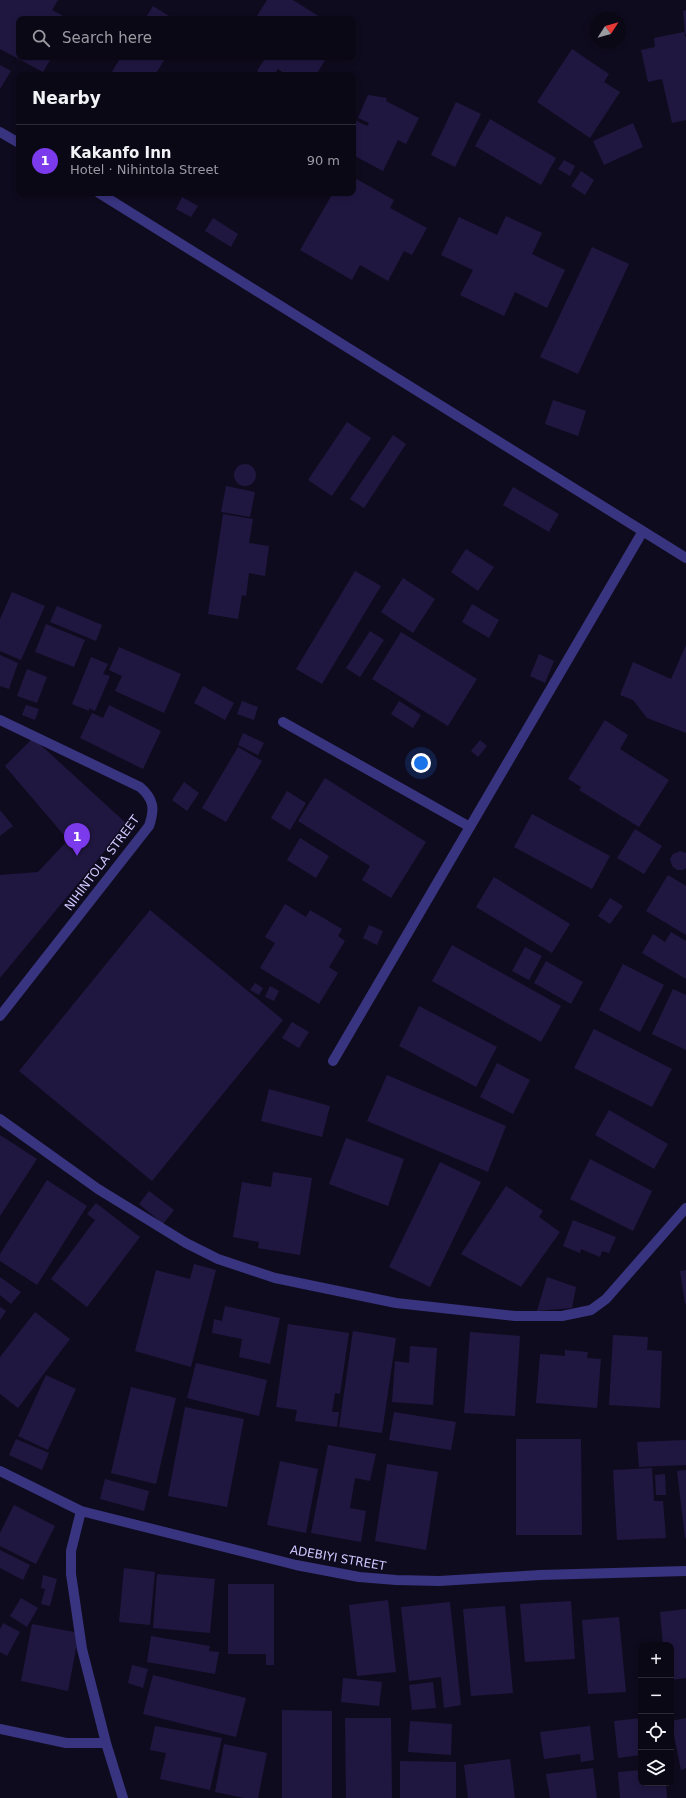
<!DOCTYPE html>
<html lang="en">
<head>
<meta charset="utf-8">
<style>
  body { margin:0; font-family:"DejaVu Sans",sans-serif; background:#191623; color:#f1f3f6 }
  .controls { position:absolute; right:12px; bottom:12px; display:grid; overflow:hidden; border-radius:8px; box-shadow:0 2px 6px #0003 }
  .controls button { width:36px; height:36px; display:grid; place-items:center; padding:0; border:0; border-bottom:1px solid #2b2935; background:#0b0816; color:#f1f3f6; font:20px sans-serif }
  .compass { position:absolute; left:590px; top:12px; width:36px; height:36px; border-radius:50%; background:#0b0816; box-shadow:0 2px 6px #0003; rotate:54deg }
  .you { position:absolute; left:421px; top:763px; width:14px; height:14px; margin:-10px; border:3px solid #fff; border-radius:50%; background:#1a73e8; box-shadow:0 0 0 6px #1a73e833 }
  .badge { display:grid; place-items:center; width:26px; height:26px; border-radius:50%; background:#7c3aed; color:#fff; font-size:13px; font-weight:700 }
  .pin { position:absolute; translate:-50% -33px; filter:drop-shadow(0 1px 2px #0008) }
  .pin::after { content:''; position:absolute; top:21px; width:14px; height:12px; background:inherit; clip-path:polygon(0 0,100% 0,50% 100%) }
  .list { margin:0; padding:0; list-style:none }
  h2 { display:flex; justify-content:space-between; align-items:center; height:52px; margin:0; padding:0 16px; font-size:17px }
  h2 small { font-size:13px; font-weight:400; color:#9a9aa1 }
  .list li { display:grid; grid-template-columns:26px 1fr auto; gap:12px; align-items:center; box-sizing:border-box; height:72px; padding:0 16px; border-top:1px solid #2b2935 }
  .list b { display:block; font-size:15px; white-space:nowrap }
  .list p { margin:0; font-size:13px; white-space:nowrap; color:#9a9aa1 }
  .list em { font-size:13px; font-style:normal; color:#9a9aa1 }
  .icon { flex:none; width:22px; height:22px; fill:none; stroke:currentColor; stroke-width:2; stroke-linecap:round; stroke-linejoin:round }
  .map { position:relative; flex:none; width:686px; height:1798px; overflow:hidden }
  .search { position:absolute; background:#0b0816; box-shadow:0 2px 6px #0003; left:16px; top:16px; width:340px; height:44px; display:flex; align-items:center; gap:10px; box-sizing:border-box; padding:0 14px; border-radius:8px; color:#9a9aa1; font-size:15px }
  .panel { position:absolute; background:#0b0816; box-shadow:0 2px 6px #0003; left:16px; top:72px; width:340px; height:124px; border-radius:8px }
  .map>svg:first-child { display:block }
  .building { fill:#201740 }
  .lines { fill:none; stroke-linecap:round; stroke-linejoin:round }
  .minor { stroke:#39347f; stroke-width:10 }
  .labels { text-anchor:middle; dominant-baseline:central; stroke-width:3; stroke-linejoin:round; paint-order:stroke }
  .street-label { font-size:12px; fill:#d0c8ff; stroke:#0f0b1e }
</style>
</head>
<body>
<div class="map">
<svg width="686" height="1798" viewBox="0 0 686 1798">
  <rect width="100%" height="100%" fill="#0f0b1e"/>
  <path class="building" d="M 0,0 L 58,0 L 52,10 L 69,19 L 19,19 L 19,57 L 52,57 L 43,72 L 0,49 Z
    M 267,0 L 293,0 L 323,19 L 255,19 Z
    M 153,6 L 174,19 L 145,19 Z
    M 686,10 L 686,34 L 685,34 L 683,11 Z
    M 684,32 L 686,38 L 686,120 L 672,123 L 662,79 L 648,82 L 641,50 L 655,47 L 654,38 Z
    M 572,49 L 609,74 L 604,82 L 620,92 L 590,138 L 537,102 Z
    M 121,57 L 166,57 L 155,75 L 110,75 Z
    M 259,57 L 327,57 L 316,75 L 287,75 L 278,69 L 274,75 L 263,75 L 257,71 L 264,60 Z
    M 0,65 L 11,71 L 0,89 Z
    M 368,95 L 387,98 L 386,101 L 419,118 L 406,144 L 398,140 L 383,171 L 353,155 L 353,119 L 367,126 L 369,123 L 358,118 Z
    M 456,102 L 481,114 L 455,167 L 431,155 Z
    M 490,119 L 556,158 L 541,185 L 475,146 Z
    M 633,123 L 643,147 L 604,165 L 593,141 Z
    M 564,160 L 575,166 L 570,176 L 558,169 Z
    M 581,171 L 594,180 L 585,195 L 571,186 Z
    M 353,177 L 394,200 L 390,208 L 427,228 L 412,255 L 404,251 L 388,281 L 360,265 L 352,280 L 300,250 L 333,193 L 353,193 Z
    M 182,197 L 198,206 L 191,217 L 176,209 Z
    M 506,216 L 542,233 L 532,254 L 565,270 L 547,308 L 515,292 L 504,316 L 460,295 L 473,270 L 441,255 L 459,217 L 497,235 Z
    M 213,218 L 238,234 L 231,247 L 205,231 Z
    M 592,247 L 629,264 L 578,374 L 540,357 Z
    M 553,400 L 586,411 L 578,436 L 545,424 Z
    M 347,422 L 371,438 L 332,496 L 308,480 Z
    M 393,435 L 406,444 L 364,508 L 350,499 Z
    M234 475a11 11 0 1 1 22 0a11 11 0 1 1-22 0Z
    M 226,486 L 255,492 L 250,517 L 221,512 Z
    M 513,487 L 559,514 L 549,532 L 503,505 Z
    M 223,514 L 253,519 L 249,543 L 269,546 L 265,576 L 249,573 L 246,596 L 242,595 L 238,619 L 208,614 Z
    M 466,549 L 494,567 L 478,591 L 451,572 Z
    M 355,571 L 381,586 L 322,684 L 296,669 Z
    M 403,578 L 435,599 L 413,633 L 381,612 Z
    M 12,592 L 45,606 L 21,660 L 0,651 L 0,619 Z
    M 472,604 L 499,620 L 489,638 L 462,622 Z
    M 57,606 L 102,625 L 96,641 L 50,622 Z
    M 46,624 L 85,640 L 74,667 L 35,652 Z
    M 370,631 L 384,640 L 360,677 L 346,668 Z
    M 401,632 L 477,679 L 448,726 L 372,679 Z
    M 686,645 L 686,733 L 647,718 L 633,700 L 620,695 L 633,662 L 671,679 Z
    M 119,647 L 181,674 L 164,713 L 115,691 L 122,676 L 109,670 Z
    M 539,654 L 554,661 L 545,683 L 530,676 Z
    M 0,655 L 18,663 L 9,689 L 0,686 Z
    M 91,657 L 108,664 L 103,674 L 110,676 L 95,711 L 89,708 L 89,711 L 72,704 Z
    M 27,669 L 47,677 L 37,703 L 17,696 Z
    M 203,686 L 234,703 L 225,720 L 194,703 Z
    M 242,701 L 258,707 L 254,720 L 237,714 Z
    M 399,701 L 421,715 L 413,728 L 391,714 Z
    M 26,705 L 39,709 L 35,720 L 22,715 Z
    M 109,705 L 161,731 L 143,769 L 80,738 L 92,713 L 103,718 Z
    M 605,720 L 628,735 L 620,749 L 669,780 L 639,827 L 579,790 L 581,787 L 568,779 Z
    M 243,733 L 264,743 L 258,755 L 238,745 Z
    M 33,738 L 127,824 L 0,978 L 0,875 L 38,872 L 68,840 L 5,766 Z
    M 480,740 L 487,746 L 478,757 L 471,751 Z
    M 238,747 L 262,761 L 226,822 L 202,808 Z
    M 325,778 L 426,842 L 391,898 L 362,880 L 370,866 L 298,821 Z
    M 184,782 L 199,793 L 187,811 L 172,800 Z
    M 287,791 L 306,803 L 290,830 L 271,818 Z
    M 0,810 L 13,826 L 0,836 Z
    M 532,814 L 610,856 L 592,889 L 514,847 Z
    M 635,829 L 662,846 L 644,874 L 617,858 Z
    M 300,838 L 329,856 L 316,878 L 287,860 Z
    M 680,851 L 686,853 L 686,868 L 683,870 L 677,870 L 672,866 L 670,859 L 673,854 Z
    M 668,875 L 686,886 L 686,935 L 646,911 Z
    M 494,877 L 570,924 L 552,953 L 476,907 Z
    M 610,898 L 623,906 L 610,924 L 598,916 Z
    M 285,904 L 306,917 L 310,910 L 342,929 L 338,936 L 345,941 L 329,967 L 338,973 L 319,1004 L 260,968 L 275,943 L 265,937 Z
    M 150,910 L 283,1020 L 152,1181 L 19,1071 Z
    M 369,925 L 383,931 L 377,945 L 363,938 Z
    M 671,932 L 686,941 L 686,979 L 642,953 L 653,934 L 665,942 Z
    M 452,945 L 561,1006 L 541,1042 L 432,981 Z
    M 525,947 L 542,956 L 529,980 L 512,971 Z
    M 546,961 L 583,982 L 571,1004 L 534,983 Z
    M 623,964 L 664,985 L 640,1032 L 599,1010 Z
    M 255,983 L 263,988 L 259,995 L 250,990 Z
    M 270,986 L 279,991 L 274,1001 L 265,997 Z
    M 673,989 L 686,995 L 686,1050 L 652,1034 Z
    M 419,1006 L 497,1047 L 476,1087 L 399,1046 Z
    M 292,1022 L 309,1032 L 299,1048 L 282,1038 Z
    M 594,1029 L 672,1069 L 652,1107 L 574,1068 Z
    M 497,1063 L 530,1080 L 513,1114 L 480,1097 Z
    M 387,1075 L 506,1126 L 488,1172 L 367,1121 Z
    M 269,1089 L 330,1106 L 322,1137 L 261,1121 Z
    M 609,1110 L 668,1144 L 654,1169 L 595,1135 Z
    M 0,1135 L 37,1159 L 0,1216 Z
    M 346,1138 L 404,1159 L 388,1206 L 329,1184 Z
    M 590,1159 L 652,1191 L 633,1231 L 570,1199 Z
    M 440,1162 L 481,1182 L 430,1287 L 389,1267 Z
    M 273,1172 L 312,1178 L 300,1255 L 258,1248 L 259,1242 L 233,1237 L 242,1182 L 271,1187 Z
    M 47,1180 L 87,1206 L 37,1285 L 0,1261 L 0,1254 Z
    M 506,1186 L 543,1211 L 539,1217 L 560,1232 L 521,1287 L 461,1254 Z
    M 149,1191 L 174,1210 L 163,1224 L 139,1204 Z
    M 96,1203 L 140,1237 L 87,1307 L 51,1279 L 95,1220 L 87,1214 Z
    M 573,1220 L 616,1237 L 609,1253 L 602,1251 L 600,1257 L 581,1249 L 580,1253 L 563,1246 Z
    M 194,1264 L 216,1270 L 191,1367 L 135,1351 L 156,1270 L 190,1279 Z
    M 686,1270 L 686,1303 L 685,1304 L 680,1271 Z
    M 0,1277 L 21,1292 L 11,1304 L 0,1295 Z
    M 547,1277 L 576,1287 L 572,1308 L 537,1311 Z
    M 225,1306 L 280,1318 L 270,1364 L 239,1357 L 242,1339 L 212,1333 L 214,1319 L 222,1321 Z
    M 0,1307 L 6,1311 L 0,1320 Z
    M 35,1312 L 70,1339 L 18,1408 L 0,1394 L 0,1357 Z
    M 288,1324 L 349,1333 L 340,1394 L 335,1393 L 332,1412 L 339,1412 L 337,1427 L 295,1421 L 297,1410 L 276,1407 Z
    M 353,1331 L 396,1338 L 382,1433 L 339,1427 Z
    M 470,1332 L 520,1336 L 515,1416 L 464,1413 Z
    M 613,1335 L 648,1337 L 647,1350 L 662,1351 L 660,1408 L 609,1405 Z
    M 410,1346 L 437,1348 L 433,1405 L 392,1402 L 395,1361 L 409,1363 Z
    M 565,1350 L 588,1352 L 587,1358 L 601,1359 L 597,1408 L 536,1403 L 540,1354 L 565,1356 Z
    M 196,1363 L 267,1380 L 259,1416 L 187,1398 Z
    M 46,1375 L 76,1389 L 48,1450 L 18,1436 Z
    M 131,1387 L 176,1398 L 156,1484 L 111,1473 Z
    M 185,1407 L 244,1419 L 227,1507 L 168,1496 Z
    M 394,1412 L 456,1422 L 451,1450 L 389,1440 Z
    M 16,1439 L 49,1453 L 42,1470 L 9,1455 Z
    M 516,1439 L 581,1439 L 582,1535 L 516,1535 Z
    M 686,1440 L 686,1465 L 639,1467 L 637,1442 Z
    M 328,1445 L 376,1454 L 370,1481 L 355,1478 L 350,1508 L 366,1511 L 361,1542 L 311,1533 Z
    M 280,1461 L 318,1469 L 306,1533 L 267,1525 Z
    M 387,1464 L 438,1472 L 426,1550 L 375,1541 Z
    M 652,1468 L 654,1501 L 663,1501 L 666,1538 L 617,1540 L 613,1470 Z
    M 686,1470 L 686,1538 L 685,1538 L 677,1471 Z
    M 665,1474 L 666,1495 L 656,1495 L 655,1475 Z
    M 105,1479 L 149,1491 L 144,1511 L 100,1499 Z
    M 14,1505 L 55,1526 L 36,1564 L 0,1546 L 0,1533 Z
    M 0,1550 L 30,1565 L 23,1580 L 0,1568 Z
    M 124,1568 L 155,1572 L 150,1625 L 119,1622 Z
    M 157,1574 L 215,1579 L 210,1633 L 153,1628 Z
    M 43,1575 L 57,1579 L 50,1606 L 41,1604 L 45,1589 L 41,1588 Z
    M 228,1584 L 274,1584 L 274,1665 L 266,1665 L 266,1654 L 228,1654 Z
    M 21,1598 L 38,1608 L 27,1627 L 10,1616 Z
    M 388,1600 L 396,1672 L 357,1676 L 349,1605 Z
    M 571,1601 L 575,1659 L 525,1662 L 520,1604 Z
    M 450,1602 L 461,1705 L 444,1708 L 441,1677 L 409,1681 L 401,1607 Z
    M 505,1606 L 513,1693 L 471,1696 L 463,1609 Z
    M 686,1609 L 686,1678 L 671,1680 L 671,1645 L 663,1645 L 660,1612 Z
    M 619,1617 L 626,1692 L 588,1694 L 582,1620 Z
    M 3,1623 L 20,1632 L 7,1656 L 0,1652 L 0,1629 Z
    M 32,1624 L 79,1633 L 68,1691 L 21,1681 Z
    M 151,1636 L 210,1646 L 209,1651 L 219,1652 L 215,1674 L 147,1662 Z
    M 132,1665 L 148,1669 L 143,1688 L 128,1683 Z
    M 153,1675 L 246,1698 L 236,1737 L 143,1714 Z
    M 343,1678 L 382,1682 L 379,1706 L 341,1702 Z
    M 433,1682 L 436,1708 L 412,1710 L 409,1685 Z
    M 282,1710 L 332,1711 L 332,1798 L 282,1798 Z
    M 345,1718 L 391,1718 L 392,1798 L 346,1798 Z
    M 641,1718 L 641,1755 L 618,1758 L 614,1721 Z
    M 686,1718 L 686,1768 L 681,1770 L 671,1721 Z
    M 410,1721 L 452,1724 L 451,1755 L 408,1752 Z
    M 155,1726 L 222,1738 L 210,1790 L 160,1779 L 166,1753 L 150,1750 Z
    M 590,1726 L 594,1760 L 581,1762 L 580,1754 L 544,1759 L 540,1732 Z
    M 224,1744 L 267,1753 L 258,1798 L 244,1798 L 215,1792 Z
    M 510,1759 L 515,1798 L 468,1798 L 464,1765 Z
    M 400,1761 L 456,1762 L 456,1798 L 400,1798 Z
    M 593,1768 L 597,1798 L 550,1798 L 546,1774 Z
    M 641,1770 L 641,1783 L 666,1783 L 667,1798 L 620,1798 L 618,1772 Z"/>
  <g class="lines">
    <path class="minor" d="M 0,132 L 19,143
      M 99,193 L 686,558
      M 0,720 L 140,787 C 154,799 155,809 149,826 L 0,1016
      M 283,722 L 470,827
      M 333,1061 L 643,531
      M 0,1119 L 98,1189 L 186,1243 L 218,1259 L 275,1278 L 396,1303 L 515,1316 L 562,1316 L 591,1310 L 606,1299 L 686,1208
      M 0,1471 L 81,1511 L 296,1565 L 359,1577 L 396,1580 L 439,1581 L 540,1575 L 686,1571
      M 81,1511 L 71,1551 L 71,1574 L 82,1649 L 106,1743 L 123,1798
      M 0,1729 L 66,1743 L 106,1743"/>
  </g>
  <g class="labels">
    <g class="street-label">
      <text transform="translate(102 863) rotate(-53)">NIHINTOLA STREET</text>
      <text transform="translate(338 1558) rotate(10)">ADEBIYI STREET</text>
    </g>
  </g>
</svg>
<div class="controls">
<button>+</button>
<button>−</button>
<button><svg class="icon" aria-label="locate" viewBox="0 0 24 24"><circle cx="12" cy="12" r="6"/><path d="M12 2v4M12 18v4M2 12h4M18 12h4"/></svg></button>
<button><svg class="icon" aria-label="layers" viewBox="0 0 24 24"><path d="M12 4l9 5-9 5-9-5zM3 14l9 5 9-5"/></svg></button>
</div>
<svg class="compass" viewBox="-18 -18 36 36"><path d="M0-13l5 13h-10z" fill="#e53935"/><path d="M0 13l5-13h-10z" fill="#9a9aa1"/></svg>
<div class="you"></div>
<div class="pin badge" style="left:77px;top:856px">1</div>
<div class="search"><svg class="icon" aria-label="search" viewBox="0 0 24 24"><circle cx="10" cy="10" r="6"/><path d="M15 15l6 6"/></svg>Search here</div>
<section class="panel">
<h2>Nearby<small></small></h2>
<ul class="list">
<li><span class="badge">1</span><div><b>Kakanfo Inn</b><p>Hotel · Nihintola Street</p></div><em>90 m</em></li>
</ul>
</section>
</div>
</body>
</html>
